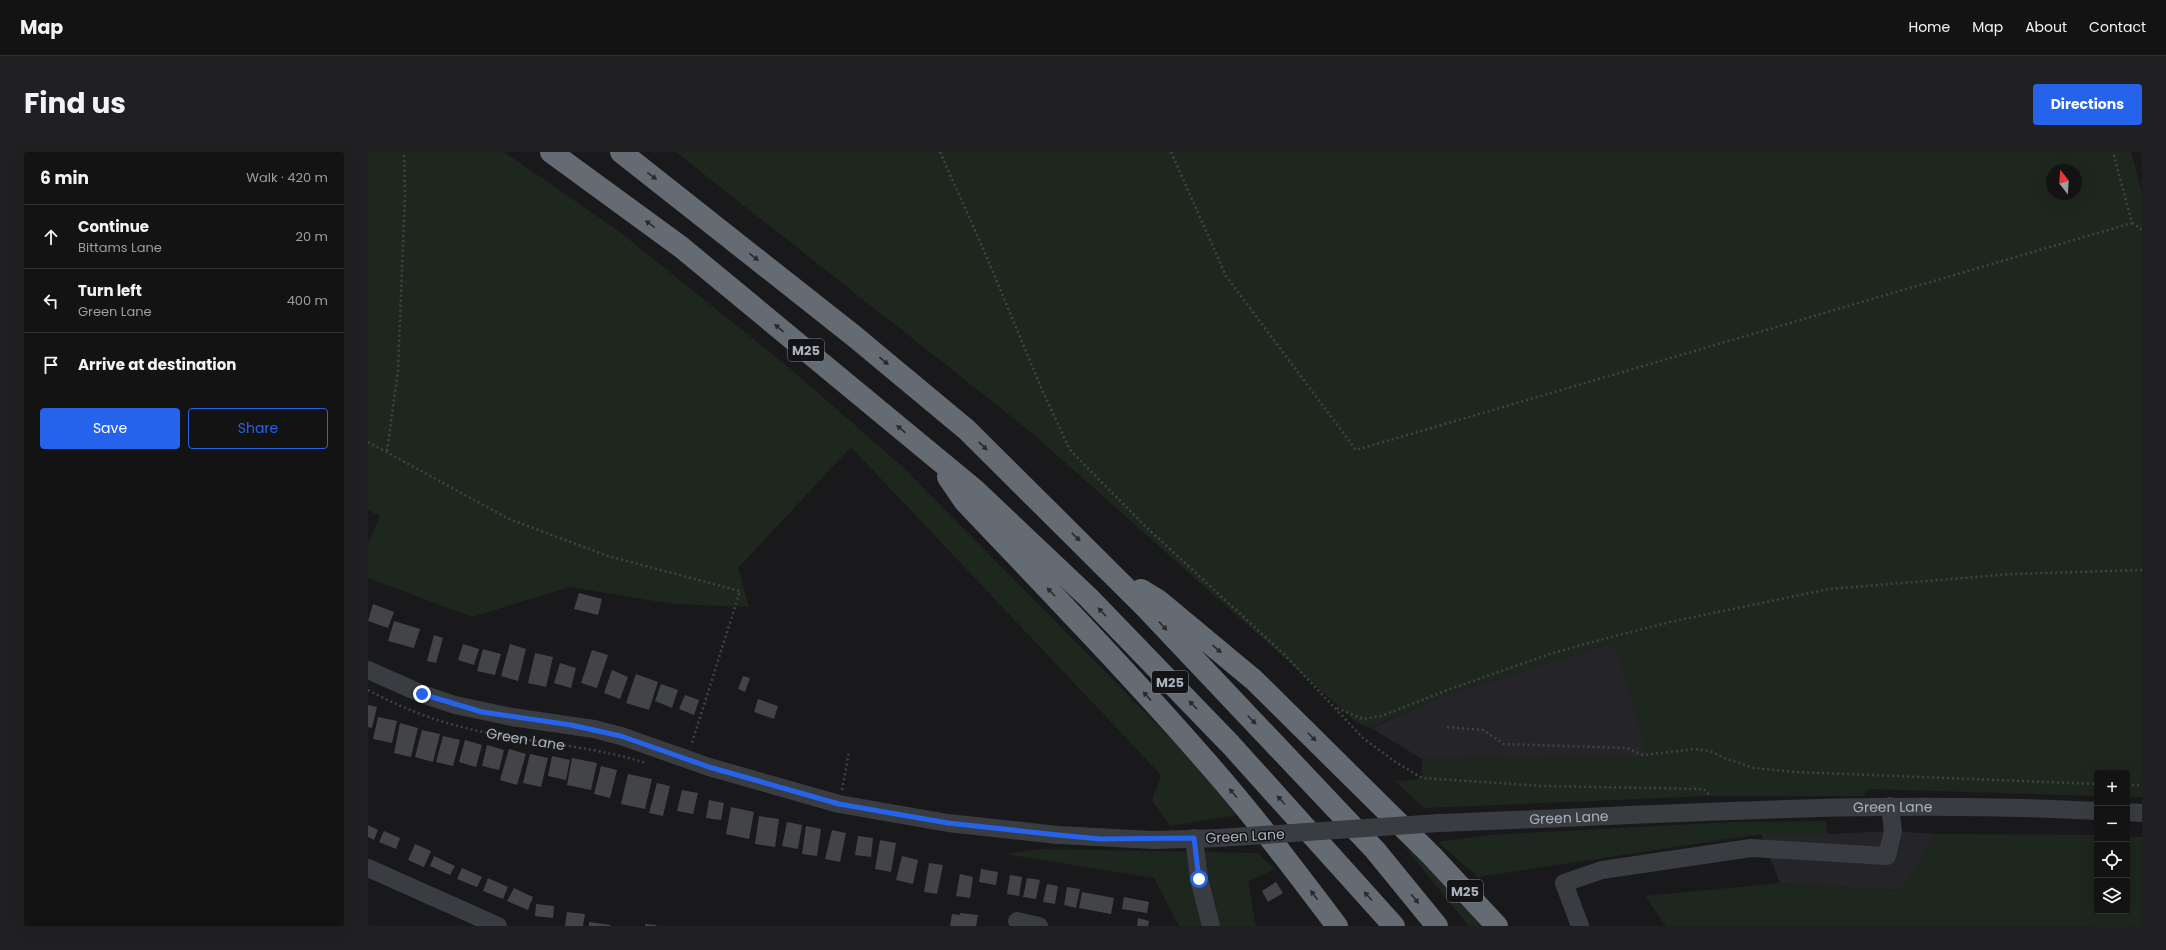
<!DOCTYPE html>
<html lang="en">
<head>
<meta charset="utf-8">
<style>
  body { margin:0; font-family:Poppins,sans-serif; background:#202022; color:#f1f3f6 }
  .controls { position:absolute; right:12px; bottom:12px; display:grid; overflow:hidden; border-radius:4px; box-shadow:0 4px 16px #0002 }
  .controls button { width:36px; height:36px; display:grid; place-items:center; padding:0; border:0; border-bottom:1px solid #323234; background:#131314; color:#f1f3f6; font:20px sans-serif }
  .compass { position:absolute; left:1678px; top:12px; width:36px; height:36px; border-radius:50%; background:#131314; box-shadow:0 4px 16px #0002; rotate:343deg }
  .stop { position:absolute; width:12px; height:12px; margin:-9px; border:3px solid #2563eb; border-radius:50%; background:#fff }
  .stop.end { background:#2563eb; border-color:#fff; box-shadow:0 1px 4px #0008 }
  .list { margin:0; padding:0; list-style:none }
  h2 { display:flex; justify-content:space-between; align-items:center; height:52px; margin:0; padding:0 16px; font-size:17px }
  h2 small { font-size:13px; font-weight:400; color:#9d9ea0 }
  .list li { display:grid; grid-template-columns:26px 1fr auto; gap:12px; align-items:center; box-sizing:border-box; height:64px; padding:0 16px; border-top:1px solid #323234 }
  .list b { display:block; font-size:15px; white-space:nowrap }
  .list p { margin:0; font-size:13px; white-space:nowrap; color:#9d9ea0 }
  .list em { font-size:13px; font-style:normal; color:#9d9ea0 }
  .actions { display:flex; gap:8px; padding:12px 16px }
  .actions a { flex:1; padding:9px 0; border:1px solid #2563eb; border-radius:4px; text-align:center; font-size:14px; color:#2563eb }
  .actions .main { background:#2563eb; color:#fff }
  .icon { flex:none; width:22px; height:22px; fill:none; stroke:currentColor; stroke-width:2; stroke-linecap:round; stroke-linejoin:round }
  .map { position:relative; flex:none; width:1774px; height:774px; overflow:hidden; border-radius:4px }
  header { display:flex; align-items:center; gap:24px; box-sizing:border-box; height:56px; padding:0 20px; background:#131314; border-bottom:1px solid #323234 }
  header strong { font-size:19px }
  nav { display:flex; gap:22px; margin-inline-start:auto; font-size:14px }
  .intro { display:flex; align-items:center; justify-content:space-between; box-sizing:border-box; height:96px; padding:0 24px }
  h1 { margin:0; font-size:28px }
  .button { padding:10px 18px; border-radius:4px; background:#2563eb; color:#fff; font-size:14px; font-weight:700 }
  main { display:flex; gap:24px; padding:0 24px }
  aside { flex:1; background:#131314; border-radius:4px; box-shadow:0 4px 16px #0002 }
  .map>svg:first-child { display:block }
  .built { fill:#252529 }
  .green { fill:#1e271e; fill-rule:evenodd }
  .building { fill:#434448 }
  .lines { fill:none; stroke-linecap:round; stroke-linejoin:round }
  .path { stroke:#3f4348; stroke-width:2.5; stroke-dasharray:2 3; stroke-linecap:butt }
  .minor { stroke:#393c41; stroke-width:18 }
  .highway { stroke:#656b72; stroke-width:22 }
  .minor-bridge { stroke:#393c41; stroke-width:18 }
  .oneway { fill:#282a2d }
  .route { stroke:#2563eb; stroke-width:5 }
  .labels { text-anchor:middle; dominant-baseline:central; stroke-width:3; stroke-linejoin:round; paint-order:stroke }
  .shield { fill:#141416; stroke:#7d838a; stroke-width:1 }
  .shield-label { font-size:13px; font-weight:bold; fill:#aab3bc }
  .street-label { font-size:14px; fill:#aab3bc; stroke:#141416 }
</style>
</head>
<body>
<header>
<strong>Map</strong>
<nav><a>Home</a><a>Map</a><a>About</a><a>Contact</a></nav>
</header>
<div class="intro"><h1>Find us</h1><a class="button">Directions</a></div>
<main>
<aside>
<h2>6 min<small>Walk · 420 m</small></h2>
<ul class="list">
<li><svg class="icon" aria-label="ahead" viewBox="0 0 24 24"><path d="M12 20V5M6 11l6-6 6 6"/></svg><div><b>Continue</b><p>Bittams Lane</p></div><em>20 m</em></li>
<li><svg class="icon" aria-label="left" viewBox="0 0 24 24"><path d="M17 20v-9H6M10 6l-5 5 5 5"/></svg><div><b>Turn left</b><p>Green Lane</p></div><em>400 m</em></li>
<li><svg class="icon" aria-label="arrive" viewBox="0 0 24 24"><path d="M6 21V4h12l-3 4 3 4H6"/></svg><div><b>Arrive at destination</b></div></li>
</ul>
<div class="actions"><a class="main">Save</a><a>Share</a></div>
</aside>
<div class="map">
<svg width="1774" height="774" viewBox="0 0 1774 774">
  <rect width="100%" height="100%" fill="#19191b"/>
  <path class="built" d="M 1248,493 L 1280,605 L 1054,607 L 1003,576 L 1078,543 L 1235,494 Z
    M 1525,679 L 1569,682 L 1533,739 L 1412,731 L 1393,682 L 1459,682 Z"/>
  <path class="green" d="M 0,0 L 136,0 L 249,78 L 425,219 L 536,316 L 828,612 L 869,663 L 802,674 L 784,648 L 793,623 L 483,295 L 370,416 L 381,455 L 305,452 L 202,435 L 104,465 L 0,426 L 0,391 L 12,364 L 0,358 Z
    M 308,0 L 1763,0 L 1774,40 L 1774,645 L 1759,645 L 1759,621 L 1729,621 L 1729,644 L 1501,637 L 1495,644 L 1342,644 L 1056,656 L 1027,629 L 1045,628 L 1054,626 L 1054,607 L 1279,605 L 1248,493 L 1235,494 L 1078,543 L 1001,576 L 988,570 L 663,280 ZM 1684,18 L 1708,18 L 1708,42 L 1684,42 Z
    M 1458,669 L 1459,682 L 1393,682 L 1110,725 L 1070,690 L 1120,683 L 1365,670 Z
    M 1569,682 L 1729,683 L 1729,759 L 1759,759 L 1759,685 L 1774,685 L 1774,774 L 1298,774 L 1277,744 L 1412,731 L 1532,739 Z
    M 1035,693 L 1074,727 L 1116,774 L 1101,774 Z
    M 673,697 L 890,701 L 907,717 L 880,729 L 888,774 L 811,774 L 786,726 L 637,702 Z"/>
  <path class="building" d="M 211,441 L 234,447 L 230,463 L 206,457 Z
    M 5,452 L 26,460 L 20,476 L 0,469 Z
    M 26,469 L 52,477 L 46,496 L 20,489 Z
    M 66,483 L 75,486 L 68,511 L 59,509 Z
    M 95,492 L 111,497 L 106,513 L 90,508 Z
    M 142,492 L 158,497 L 150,529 L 133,524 Z
    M 115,497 L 133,502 L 127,523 L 109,519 Z
    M 224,498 L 240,503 L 229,536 L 213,531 Z
    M 167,501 L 185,505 L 178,535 L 160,531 Z
    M 192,511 L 208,516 L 203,536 L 186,531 Z
    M 244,518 L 260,525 L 252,547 L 236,541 Z
    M 268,522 L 290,530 L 281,558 L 258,551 Z
    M 375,524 L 382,526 L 377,540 L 370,537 Z
    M 293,532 L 310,538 L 304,556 L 287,549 Z
    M 317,543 L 331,548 L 326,563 L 311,557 Z
    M 390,547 L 410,554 L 406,567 L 386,560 Z
    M 0,553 L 9,555 L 4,576 L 0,575 Z
    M 10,565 L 29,569 L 24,591 L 5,587 Z
    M 32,571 L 50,576 L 43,605 L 26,601 Z
    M 54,578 L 72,582 L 65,610 L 47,605 Z
    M 75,584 L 92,588 L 85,614 L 68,610 Z
    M 97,588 L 114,593 L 108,615 L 91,610 Z
    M 119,593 L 136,598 L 131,618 L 114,614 Z
    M 141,597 L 158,602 L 149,633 L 132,628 Z
    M 162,602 L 180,606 L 173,635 L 155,631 Z
    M 184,604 L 202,608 L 198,628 L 180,624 Z
    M 204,606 L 229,611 L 223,638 L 199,633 Z
    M 233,614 L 249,618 L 242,646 L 226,642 Z
    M 260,622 L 284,627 L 277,657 L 253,652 Z
    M 289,631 L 302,634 L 295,664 L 281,661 Z
    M 314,638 L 330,641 L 325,662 L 309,659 Z
    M 341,648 L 356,651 L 353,668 L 338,666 Z
    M 363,655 L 386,660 L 381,687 L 358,682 Z
    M 391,664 L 411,667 L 407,695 L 387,692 Z
    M 419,670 L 434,673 L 430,697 L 414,694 Z
    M 0,673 L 10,678 L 6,688 L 0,685 Z
    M 438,674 L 453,677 L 449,704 L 434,702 Z
    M 464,678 L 478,681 L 472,710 L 457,707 Z
    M 16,679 L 32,686 L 28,697 L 11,690 Z
    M 490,684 L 505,686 L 503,705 L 487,703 Z
    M 512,688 L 528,691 L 523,720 L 507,717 Z
    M 47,692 L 63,699 L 56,715 L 40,708 Z
    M 66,704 L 87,714 L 82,723 L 62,714 Z
    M 534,704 L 550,708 L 545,732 L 528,728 Z
    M 561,711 L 575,713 L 569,742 L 556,740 Z
    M 94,716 L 114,725 L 109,735 L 89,727 Z
    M 613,717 L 630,720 L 628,733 L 611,730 Z
    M 592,722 L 605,725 L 602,746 L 588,744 Z
    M 642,723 L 654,725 L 651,744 L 639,742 Z
    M 120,726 L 140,735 L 135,747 L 115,739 Z
    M 659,726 L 672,728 L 668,747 L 655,745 Z
    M 908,730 L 915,741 L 900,750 L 894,739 Z
    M 679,732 L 690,734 L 687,752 L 675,750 Z
    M 699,735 L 712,737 L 708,756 L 696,753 Z
    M 146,736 L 165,745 L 160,758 L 139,749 Z
    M 714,740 L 746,746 L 743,762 L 711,756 Z
    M 756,745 L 781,750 L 779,761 L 754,757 Z
    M 168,752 L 186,754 L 185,766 L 167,764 Z
    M 199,760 L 217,762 L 215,774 L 197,774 Z
    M 592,761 L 610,763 L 608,774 L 582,774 L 584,762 L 592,763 Z
    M 770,766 L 781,769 L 780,774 L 769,774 Z
    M 221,770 L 243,773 L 242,774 L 221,774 Z
    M 277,772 L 289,773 L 288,774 L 277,774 Z"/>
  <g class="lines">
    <g class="path">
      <path d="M 572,0 L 614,94 L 675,240 L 702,298 L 778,375 L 917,503 L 995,586 L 1026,609 L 1054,626 L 1175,634 L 1336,637 L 1342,644"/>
      <path d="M 803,0 L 858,124 L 988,298 L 1764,71 L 1745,0"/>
      <path d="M 1764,71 L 1772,76 L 1774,79"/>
      <path d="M 0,290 L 141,367 L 240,404 L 372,439 L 323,594"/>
      <path d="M 19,299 L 30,218 L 37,43 L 36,0"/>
      <path id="s1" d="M 0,538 C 35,557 72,571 111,579 C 167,591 224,594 278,611"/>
      <path d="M 969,556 L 995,567 L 1013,564 L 1085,536 L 1185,501 L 1228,489 L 1302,470 L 1461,437 L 1644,422 L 1774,418"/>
      <path d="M 1079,575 L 1115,578 L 1136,592 L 1259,596 L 1275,603 L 1328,597 L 1342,599 L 1356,606 L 1386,616 L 1428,620 L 1729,632"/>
      <path d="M 1759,633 L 1774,633"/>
      <path d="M 474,638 L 481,600"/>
    </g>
    <g class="minor">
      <path d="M 0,518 L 54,542 L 87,553 L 144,565 L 226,577 L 253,584 L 341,615 L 471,652 L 580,671 L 690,683 L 785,688 L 851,686"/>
      <path d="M 1759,660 L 1774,661"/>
      <path id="s2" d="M 1071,671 C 1290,663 1509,647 1729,659"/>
      <path d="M 826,686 L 831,727 L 843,774"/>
      <path d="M 0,716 L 130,774"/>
      <path d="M 649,769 L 671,774"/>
      <path d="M 1212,774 L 1196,731 L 1234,718 L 1383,696 L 1519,704 L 1525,679 L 1522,654"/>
    </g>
    <path class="highway" d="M 183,0 L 313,95 L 607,338 L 720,445 L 863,593 L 1026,774
      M 253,0 L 486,184 L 599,278 L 777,455 L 1007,698 L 1069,774
      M 580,325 L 597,350 C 678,435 759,519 836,607 C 883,660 926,717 969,774
      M 773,438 L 791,449 L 886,528 L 1064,704 L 1129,774"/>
    <path class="minor-bridge" d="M 851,686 L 1071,671"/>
  </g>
  <defs><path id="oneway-solid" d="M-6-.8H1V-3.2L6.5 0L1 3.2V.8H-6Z"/></defs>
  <g class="oneway">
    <use href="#oneway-solid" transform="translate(284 24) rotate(38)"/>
    <use href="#oneway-solid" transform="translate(282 72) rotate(-144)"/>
    <use href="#oneway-solid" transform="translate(386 105) rotate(38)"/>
    <use href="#oneway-solid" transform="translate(411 176) rotate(-140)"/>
    <use href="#oneway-solid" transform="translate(516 209) rotate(40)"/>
    <use href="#oneway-solid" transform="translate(533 277) rotate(-140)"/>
    <use href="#oneway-solid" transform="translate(615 294) rotate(44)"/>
    <use href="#oneway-solid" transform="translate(708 385) rotate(44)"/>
    <use href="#oneway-solid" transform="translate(683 440) rotate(-134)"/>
    <use href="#oneway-solid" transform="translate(734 460) rotate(-134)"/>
    <use href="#oneway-solid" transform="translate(795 474) rotate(47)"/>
    <use href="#oneway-solid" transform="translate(849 497) rotate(40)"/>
    <use href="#oneway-solid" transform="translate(779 544) rotate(-132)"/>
    <use href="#oneway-solid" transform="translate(825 553) rotate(-134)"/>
    <use href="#oneway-solid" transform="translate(884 568) rotate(46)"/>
    <use href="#oneway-solid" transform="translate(944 585) rotate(45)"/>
    <use href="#oneway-solid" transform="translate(865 641) rotate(-130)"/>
    <use href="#oneway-solid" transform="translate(913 648) rotate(-132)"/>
    <use href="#oneway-solid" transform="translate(946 743) rotate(-127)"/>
    <use href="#oneway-solid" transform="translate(1000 744) rotate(-132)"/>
    <use href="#oneway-solid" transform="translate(1047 747) rotate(51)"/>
  </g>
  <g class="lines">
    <path class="route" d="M 54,542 L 114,560 L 203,573 L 253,584 L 341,615 L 471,652 L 580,671 L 690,683 L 733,687 L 826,686 L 831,727"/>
  </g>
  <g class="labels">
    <g class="shield">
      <rect x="420" y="187" width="36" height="22" rx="3"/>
      <rect x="784" y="519" width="36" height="22" rx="3"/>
      <rect x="1079" y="728" width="36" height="22" rx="3"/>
    </g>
    <g class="shield-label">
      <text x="438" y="198">M25</text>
      <text x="802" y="530">M25</text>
      <text x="1097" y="739">M25</text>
    </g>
    <g class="street-label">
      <text stroke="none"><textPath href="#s1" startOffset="166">Green Lane</textPath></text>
      <text stroke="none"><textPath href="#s2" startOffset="454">Green Lane</textPath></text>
      <text stroke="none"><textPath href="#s2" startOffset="130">Green Lane</textPath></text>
      <text transform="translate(877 684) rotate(-3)">Green Lane</text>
    </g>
  </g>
</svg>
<div class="controls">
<button>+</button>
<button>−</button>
<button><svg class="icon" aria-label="locate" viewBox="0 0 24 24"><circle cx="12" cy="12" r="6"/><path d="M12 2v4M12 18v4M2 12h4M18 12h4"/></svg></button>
<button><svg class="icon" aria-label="layers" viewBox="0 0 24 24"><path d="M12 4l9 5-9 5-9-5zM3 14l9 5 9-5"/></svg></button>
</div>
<svg class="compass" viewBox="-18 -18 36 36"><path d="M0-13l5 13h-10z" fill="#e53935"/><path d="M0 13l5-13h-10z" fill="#9d9ea0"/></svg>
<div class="stop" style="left:831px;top:727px"></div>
<div class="stop end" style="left:54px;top:542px"></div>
</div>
</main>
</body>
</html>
